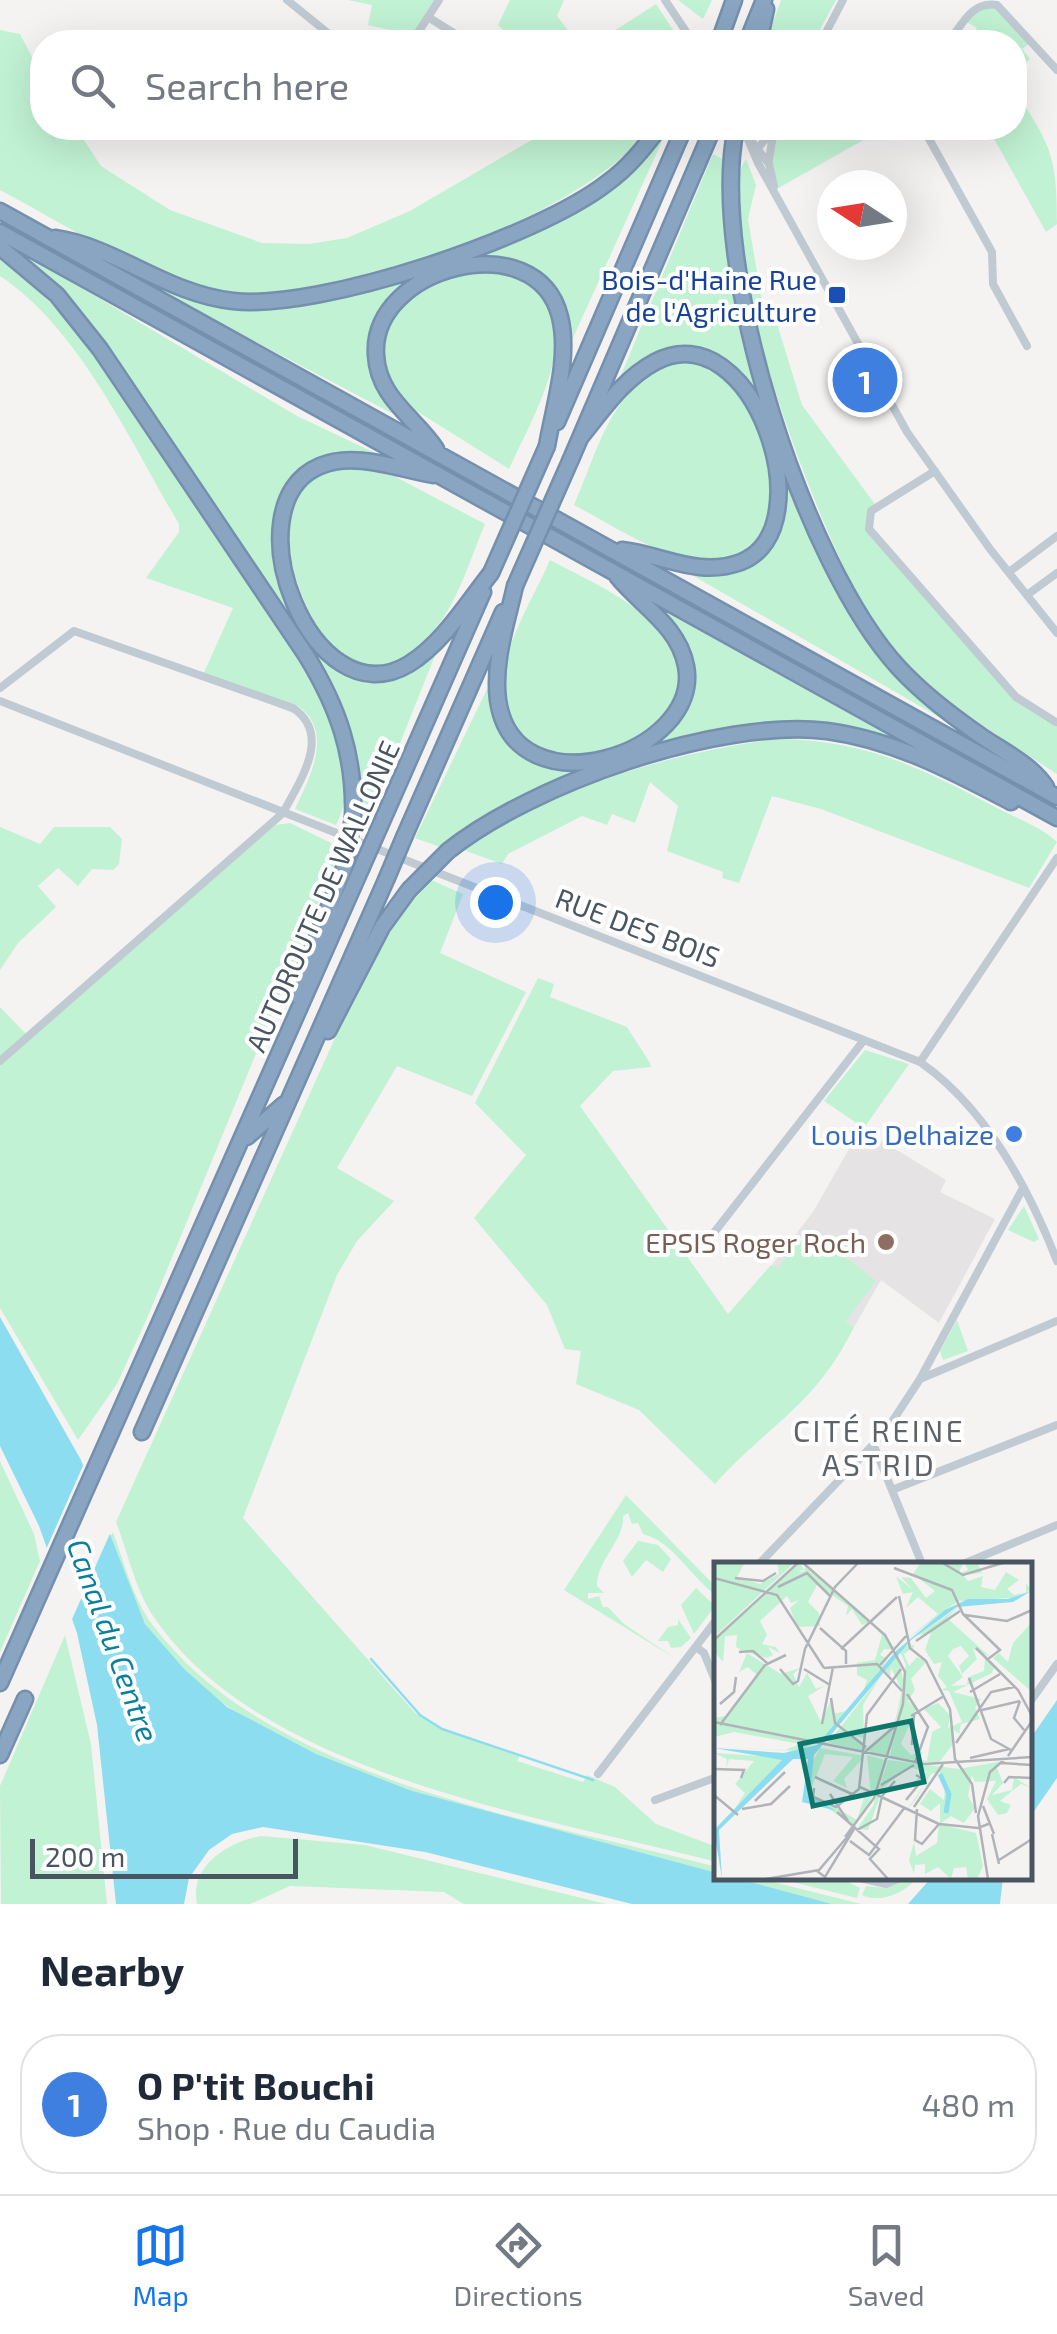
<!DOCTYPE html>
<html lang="en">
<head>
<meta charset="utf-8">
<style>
  body { margin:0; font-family:"Exo 2",sans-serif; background:#f2f2f3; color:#1f2937 }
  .compass { position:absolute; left:817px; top:170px; width:90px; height:90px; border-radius:50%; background:#fff; box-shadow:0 10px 40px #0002; rotate:282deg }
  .scale { position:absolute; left:30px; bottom:25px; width:268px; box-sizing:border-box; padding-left:10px; border:5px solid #495661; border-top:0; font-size:28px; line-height:35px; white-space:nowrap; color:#495661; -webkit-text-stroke:8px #fff; paint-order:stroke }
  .you { position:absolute; left:495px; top:902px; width:35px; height:35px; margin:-25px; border:8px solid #fff; border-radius:50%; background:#1a73e8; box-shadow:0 0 0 15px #1a73e833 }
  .badge { display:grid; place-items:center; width:65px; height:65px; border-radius:50%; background:#1475ed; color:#fff; font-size:32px; font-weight:700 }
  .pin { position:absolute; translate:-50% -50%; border:5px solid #fff; box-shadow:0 2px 10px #0006 }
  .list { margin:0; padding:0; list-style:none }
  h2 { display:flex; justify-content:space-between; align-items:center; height:130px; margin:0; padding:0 40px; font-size:42px }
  h2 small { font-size:32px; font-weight:400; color:#747a83 }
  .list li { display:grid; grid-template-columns:65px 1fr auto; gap:30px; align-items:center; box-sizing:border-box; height:140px; margin:0 20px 20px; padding:0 20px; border:2px solid #e0e1e3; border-radius:40px }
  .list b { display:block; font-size:38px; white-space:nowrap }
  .list p { margin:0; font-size:32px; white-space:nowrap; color:#747a83 }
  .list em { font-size:32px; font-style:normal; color:#747a83 }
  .icon { flex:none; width:55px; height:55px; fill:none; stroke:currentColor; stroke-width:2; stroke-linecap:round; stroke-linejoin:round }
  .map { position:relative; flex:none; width:1057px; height:1904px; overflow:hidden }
  .search { position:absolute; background:#fff; box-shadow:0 10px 40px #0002; left:30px; right:30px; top:30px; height:110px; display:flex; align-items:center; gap:25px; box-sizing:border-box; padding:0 35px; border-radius:40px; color:#747a83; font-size:38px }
  .sheet { height:290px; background:#fff }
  nav { display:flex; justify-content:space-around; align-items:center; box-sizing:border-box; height:140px; border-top:2px solid #e0e1e3; background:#fff; font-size:28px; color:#747a83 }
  nav a { display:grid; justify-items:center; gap:5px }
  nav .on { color:#1475ed }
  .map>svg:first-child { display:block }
  .education { fill:#e6e3e4 }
  .green { fill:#c1f2d3 }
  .water { fill:#8dddf0 }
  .pier { fill:#f5f2f2 }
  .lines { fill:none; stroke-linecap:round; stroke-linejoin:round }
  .stream { stroke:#8dddf0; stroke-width:2.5 }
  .highway-casing { stroke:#7490ae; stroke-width:19 }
  .street { stroke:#c0cad2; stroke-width:8 }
  .highway { stroke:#89a5c2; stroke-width:14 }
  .highway-bridge-casing { stroke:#7490ae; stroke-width:19; stroke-linecap:butt }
  .highway-bridge { stroke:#89a5c2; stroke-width:14 }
  .transit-dot { fill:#1a4fb4; stroke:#fff; stroke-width:4 }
  .shop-dot { fill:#3f7fe0; stroke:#fff; stroke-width:4 }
  .education-dot { fill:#8d6e63; stroke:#fff; stroke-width:4 }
  .labels { text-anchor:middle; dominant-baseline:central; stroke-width:8; stroke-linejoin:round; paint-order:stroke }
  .transit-label { font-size:28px; fill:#164399; stroke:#fff; text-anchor:end }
  .street-label { font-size:28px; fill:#495661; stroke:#fff }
  .shop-label { font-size:28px; fill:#366cbe; stroke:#fff; text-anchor:end }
  .education-label { font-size:28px; fill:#785e54; stroke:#fff; text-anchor:end }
  .neighbourhood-label { font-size:30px; letter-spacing:2.5px; fill:#5e6368; stroke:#fff }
  .water-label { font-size:30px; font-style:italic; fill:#08809d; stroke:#fff }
  .inset-river { fill:none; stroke:#8dddf0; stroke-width:5 }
  .inset-road { fill:none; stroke:#b0b4b8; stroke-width:2.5 }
  .view { fill:#0f766e; fill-opacity:0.15; stroke:#0f766e; stroke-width:5 }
  .inset-edge { fill:none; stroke:#495661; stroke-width:5 }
</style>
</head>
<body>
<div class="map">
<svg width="1057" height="1904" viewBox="0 0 1057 1904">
  <rect width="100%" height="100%" fill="#f5f2f2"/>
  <path class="education" d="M 861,1128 L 946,1180 L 940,1192 L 995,1219 L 939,1323 L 881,1280 L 854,1327 L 772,1265 L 813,1212 Z"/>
  <path class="green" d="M 348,0 L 439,0 L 412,42 L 396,42 L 398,32 L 368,25 L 372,5 Z
    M 510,0 L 564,0 L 557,16 L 577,42 L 515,42 L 498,25 Z
    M 678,0 L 712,0 L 703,19 Z
    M 781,0 L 836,0 L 813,42 L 766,42 Z
    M 656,4 L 681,42 L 597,42 Z
    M 997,5 L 1033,41 L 1022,49 L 1030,59 L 1015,71 L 1014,42 L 975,42 L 970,39 L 977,28 L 965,21 L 973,9 Z
    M 0,30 L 20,34 L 42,76 L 42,128 L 76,128 L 101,166 L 170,210 L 262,243 L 309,244 L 347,238 L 410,211 L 552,128 L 649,128 C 588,216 325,310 221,291 C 142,276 70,227 0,190 Z
    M 1015,91 C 1052,146 1057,158 1057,224 L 1046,232 L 988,128 L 1014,128 Z
    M 664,128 L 668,128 L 568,349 C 563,273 522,244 449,268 C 371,293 340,348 399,417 L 136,279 L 180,294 L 264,307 L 348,294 L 574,211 L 630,173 Z
    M 775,128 L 850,128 L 865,139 L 775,190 L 769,164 Z
    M 713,154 L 726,161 L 724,213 L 735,299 L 851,613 L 965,732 L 690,574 C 790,576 799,506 770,427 C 759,399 746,368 717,355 C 681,338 647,359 619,380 Z
    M 746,159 L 756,185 L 748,219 L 763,307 L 774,314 L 802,405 L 877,507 L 868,524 L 1016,697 L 1057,723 L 1057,774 C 995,734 932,696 884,638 C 833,575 699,227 746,159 Z
    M 6,243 L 297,416 L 392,461 C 369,462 338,457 316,463 C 229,488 290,701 392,676 C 409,672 424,658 438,648 L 369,821 L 358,817 L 357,766 L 338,708 L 124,377 Z
    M 0,258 C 96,329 161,455 227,553 C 264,609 312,665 335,729 C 345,758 352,796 336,825 L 295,809 C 310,777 335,731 297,705 L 305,718 L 202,677 L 233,608 L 146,578 L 179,532 L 179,524 C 131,443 80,329 0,276 Z
    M 498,270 C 605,299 537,407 509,469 L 407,405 C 342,328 422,272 498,270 Z
    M 680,361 C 779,363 820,583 693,560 C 651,552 612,525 574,505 C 599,449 612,380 680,361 Z
    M 350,467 L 394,476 L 485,524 C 468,564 458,605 427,639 C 371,703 321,650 300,590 C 280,534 277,478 350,467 Z
    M 550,560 C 591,582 641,602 668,642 C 734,734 517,813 504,702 C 497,650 531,605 550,560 Z
    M 669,614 L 877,729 L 901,736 L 951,763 L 877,737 L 721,734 L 512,803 L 440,847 L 415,838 L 489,685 C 499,805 654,783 690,695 L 665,617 Z
    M 778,739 C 866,740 921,768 997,808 C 1016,818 1043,828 1057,842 L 1029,888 L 821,809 L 772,796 L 739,883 L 722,878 L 723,872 L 667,851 L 678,806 L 650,782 L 635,823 L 612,814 L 607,825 L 582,816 L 508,854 L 502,864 L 461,849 C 544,790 677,751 778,739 Z
    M 290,823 L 335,845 L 336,859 L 148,1316 L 117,1384 L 78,1440 L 0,1308 L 0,1007 L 28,1036 L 275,825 Z
    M 0,827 L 40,844 L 54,827 L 110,827 L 122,839 L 119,864 L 113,870 L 92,869 L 78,886 L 58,868 L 38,886 L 56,907 L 18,943 L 0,970 Z
    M 431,880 L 463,894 L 440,953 L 526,992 L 472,1096 L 397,1066 L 337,1168 L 394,1201 L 357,1241 L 337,1275 L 243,1518 L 415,1713 L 437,1726 L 520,1756 L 517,1761 L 583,1782 L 587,1775 L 615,1787 L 656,1824 L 717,1847 L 717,1862 C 544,1817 263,1775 156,1620 C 136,1593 128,1553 116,1522 L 340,1027 L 397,919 Z
    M 538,978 L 554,984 L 550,997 L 627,1027 L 650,1063 L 651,1067 L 613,1071 L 580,1106 L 728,1314 L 771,1265 L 778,1268 L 808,1228 L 876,1281 L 846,1321 L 854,1327 C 814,1408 767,1425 715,1484 L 639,1410 L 576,1384 L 581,1351 L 565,1349 L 547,1305 L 474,1218 L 526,1155 L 475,1103 Z
    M 865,1050 L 909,1064 L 864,1128 L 824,1101 Z
    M 1024,1206 L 1039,1239 L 1034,1242 L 1008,1230 Z
    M 957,1320 L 968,1351 L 943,1360 L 940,1351 Z
    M 0,1461 L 34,1534 L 40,1561 L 0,1652 Z
    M 626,1495 L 717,1588 L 717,1596 C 692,1579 673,1541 643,1534 L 638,1523 L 632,1524 L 628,1513 L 623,1516 C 625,1540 597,1559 597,1586 L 604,1593 L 588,1593 L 588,1599 L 599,1596 L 603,1607 L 608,1607 L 624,1624 L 676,1659 L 564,1590 Z
    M 113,1532 C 124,1562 133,1598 152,1624 C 267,1780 539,1821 717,1867 L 717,1874 C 556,1831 233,1775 144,1622 C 129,1596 121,1565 110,1537 Z
    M 638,1541 L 658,1545 L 671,1559 L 663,1572 L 646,1560 L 632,1577 L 623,1561 Z
    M 696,1588 L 715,1606 L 694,1634 L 681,1605 Z
    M 678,1619 L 691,1638 L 681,1647 L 671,1648 L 668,1641 L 658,1641 L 668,1627 L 678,1625 Z
    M 65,1635 L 91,1744 L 107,1904 L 1,1904 L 0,1786 Z
    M 261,1836 L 365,1845 L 606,1904 L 464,1904 L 444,1892 L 290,1886 L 250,1904 L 197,1904 C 189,1865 229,1842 261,1836 Z
    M 728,1877 L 753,1877 L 861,1904 L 832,1904 Z
    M 772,1877 L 838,1877 L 860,1888 L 857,1898 Z
    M 908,1877 L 918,1877 C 905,1893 880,1904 862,1895 L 866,1886 L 886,1888 Z"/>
  <path class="water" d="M 0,1317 L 81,1460 L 145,1624 L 184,1669 L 227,1707 L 316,1754 L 412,1791 L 832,1904 L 632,1904 L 425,1852 L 263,1827 L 232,1834 L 209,1850 L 189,1878 L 184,1904 L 116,1904 L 97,1725 L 77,1633 L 39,1526 L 0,1446 Z
    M 1057,1700 L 1057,1778 L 1030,1817 L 1030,1739 Z
    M 932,1877 L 1003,1877 L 1000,1904 L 908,1904 Z"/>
  <path class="pier" d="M 86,1459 L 112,1529 L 69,1626 L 44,1554 Z"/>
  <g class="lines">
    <path class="stream" d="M 371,1659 L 420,1715 L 442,1729 L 593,1780"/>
    <g class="highway-casing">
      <path id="highway" d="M 719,42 L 734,0
        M 747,42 L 764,0
        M 759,42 L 766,9
        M 736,128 C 707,266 804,565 899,668 C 923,694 952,716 981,736 C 1004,752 1031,764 1046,787
        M 0,211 L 1057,797
        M 0,232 L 1057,818
        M 55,238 C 116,247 167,294 233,301 C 320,311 538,237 607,183 C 628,168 644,148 659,128
        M 0,247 L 57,295 L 100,349 L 306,655 C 338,707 355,755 353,817
        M 557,422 L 684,128
        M 580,438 C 602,411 623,379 655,362 C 753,310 826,529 741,562 C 698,578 664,555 622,550
        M 436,449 C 415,417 378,398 376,355 C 370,267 537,223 560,317 C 570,358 554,405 547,446
        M 571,459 L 713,128
        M 433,475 C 398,469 354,451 320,466 C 228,504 312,723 409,664 C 443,643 467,603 491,573
        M 515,586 C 507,622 493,662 498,700 C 514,814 703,754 686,666 C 678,625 641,606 617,576
        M 380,826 L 483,592
        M 405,835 L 503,612
        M 448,851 C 532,784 718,718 827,731 C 894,740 952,771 1011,802
        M 300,998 L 300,981 L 346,863
        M 328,1031 L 382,927 L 409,890
        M 247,1137 L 283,1105
        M 142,1432 L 386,880
        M 0,1683 L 361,869
        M 0,1755 L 25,1699"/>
    </g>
    <path class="street" d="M 287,0 L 339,42
      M 665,0 L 693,42
      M 428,17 L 468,42
      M 412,42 L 439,0
      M 821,42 L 843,0
      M 949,42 C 962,24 972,1 997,5 L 1057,70
      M 743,128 L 758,163 L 907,432 L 990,549 L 1057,633
      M 923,128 L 992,252 L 993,284 L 1027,346
      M 747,135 L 769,164 L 774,186
      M 758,148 L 774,129
      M 769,160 L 774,129
      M 935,471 L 871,511 L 869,529 L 1016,697 L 1056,722
      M 1009,572 L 1057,536
      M 1027,595 L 1057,573
      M 0,688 L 74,631 L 293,708 C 333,735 299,782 283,813 L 0,1061
      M 0,701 L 920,1062 C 985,1107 1029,1189 1057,1261
      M 920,1062 L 1057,858
      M 702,1248 L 864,1040
      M 920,1379 L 1057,1321
      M 874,1446 L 922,1564
      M 892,1490 L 1057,1425
      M 759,1564 L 886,1431 L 920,1379 L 1023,1188
      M 963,1564 L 1057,1525
      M 696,1647 L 704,1653 L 717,1685
      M 1030,1702 L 1057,1664
      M 598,1774 L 717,1619
      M 655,1800 L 717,1777
      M 851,1876 L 886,1884 L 904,1876"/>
    <use href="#highway" class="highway"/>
    <g class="highway-bridge-casing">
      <path id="highway-bridge" d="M 491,573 L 547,446
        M 515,586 L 571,459
        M 346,863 L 353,817
        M 361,869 L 380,826
        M 386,880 L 405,835
        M 409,890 L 448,851"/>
    </g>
    <use href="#highway-bridge" class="highway-bridge"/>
  </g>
  <rect class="transit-dot" x="827" y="285" width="20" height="20" rx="5"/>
  <circle class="shop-dot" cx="1014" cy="1134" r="10"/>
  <circle class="education-dot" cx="886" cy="1242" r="10"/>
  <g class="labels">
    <g class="transit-label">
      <text x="817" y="279">Bois-d'Haine Rue<tspan x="817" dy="32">de l'Agriculture</tspan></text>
    </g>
    <g class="street-label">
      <text transform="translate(322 896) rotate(-66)">AUTOROUTE DE WALLONIE</text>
      <text transform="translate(638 927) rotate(21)">RUE DES BOIS</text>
    </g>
    <g class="shop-label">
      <text x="994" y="1134">Louis Delhaize</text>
    </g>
    <g class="education-label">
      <text x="866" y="1242">EPSIS Roger Roch</text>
    </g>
    <g class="neighbourhood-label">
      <text x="879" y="1430">CITÉ REINE<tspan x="879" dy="34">ASTRID</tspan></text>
    </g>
    <g class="water-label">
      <text transform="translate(114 1640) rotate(70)">Canal du Centre</text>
    </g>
  </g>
  <g transform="translate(714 1562)">
    <rect width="318" height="318" fill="#f5f2f2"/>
    <path d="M 0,0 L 31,0 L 23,15 L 46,22 L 65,12 L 63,0 L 81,0 L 0,75 ZM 207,0 L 250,0 L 244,12 L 254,8 L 250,0 L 263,0 L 268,11 L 249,13 L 254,19 L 269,14 L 267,25 L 281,28 L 292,10 L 305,18 L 293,27 L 300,33 L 312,30 L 312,21 L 317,28 L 297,36 L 244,39 L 187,82 L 224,52 L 204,35 L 192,46 L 199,30 L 189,32 L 182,14 L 199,28 L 187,15 L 197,16 L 212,36 L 221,29 L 199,12 ZM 86,1 L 90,8 L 83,9 L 90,10 L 91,5 L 155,58 L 170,72 L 182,88 L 170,87 L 166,93 L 174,97 L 149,130 L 153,118 L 143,113 L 143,101 L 161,98 L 168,73 L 155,60 L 148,63 L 138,47 L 132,54 L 134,44 L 103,23 L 94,40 L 105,51 L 106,64 L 83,65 L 76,46 L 85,38 L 77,41 L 73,34 L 46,59 L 53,73 L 48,82 L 62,85 L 66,91 L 54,85 L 59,93 L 53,96 L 29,89 L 22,85 L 23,73 L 11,74 L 9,100 L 0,89 L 0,79 ZM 245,45 L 233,56 L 276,95 L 259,87 L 263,97 L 248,112 L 245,104 L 255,94 L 247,84 L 239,87 L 234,94 L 249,115 L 237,124 L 253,123 L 254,115 L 270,109 L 271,96 L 280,104 L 278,111 L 239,130 L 267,137 L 261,146 L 266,157 L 247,162 L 245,172 L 238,166 L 239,182 L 224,202 L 176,194 L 192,103 L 186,90 L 194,82 L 201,84 L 190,92 L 195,104 L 203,95 L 212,100 L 197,117 L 201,128 L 194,139 L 202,147 L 187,182 L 197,193 L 209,190 L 205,197 L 213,199 L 218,170 L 227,165 L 210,147 L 224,141 L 236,153 L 234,166 L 248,160 L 235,129 L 227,128 L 233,125 L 224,114 L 228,100 L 220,102 L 211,88 L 217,71 L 204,73 ZM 317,61 L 317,129 L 279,96 L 285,91 L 294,100 L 299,81 ZM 33,91 L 67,112 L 86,106 L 79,112 L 85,125 L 93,111 L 102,127 L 112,123 L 94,134 L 107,160 L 117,138 L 119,152 L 136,148 L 112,176 L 85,189 L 0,185 L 71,188 L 86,182 L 20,170 L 0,175 L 0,156 L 12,154 L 43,113 L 34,105 L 25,110 ZM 184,92 L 191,126 L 172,193 L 114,181 L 168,112 L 149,143 L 150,176 L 137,173 L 153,186 L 179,165 L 189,130 L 177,106 L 176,114 L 171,108 ZM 106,186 L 151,194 L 130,217 L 133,226 L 119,219 L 139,195 L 111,192 L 98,225 L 98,232 L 143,258 L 151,232 L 157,234 L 153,193 L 171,198 L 164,224 L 141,265 L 96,234 L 98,201 ZM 0,191 L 64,195 L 68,199 L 20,248 L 31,231 L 21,222 L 40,199 L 15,197 L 12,207 L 13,197 ZM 174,198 L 245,207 L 289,199 L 277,209 L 283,206 L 289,221 L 278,233 L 298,228 L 300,215 L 317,226 L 307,222 L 298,229 L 286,239 L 297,243 L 293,251 L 284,253 L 273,237 L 282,219 L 261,220 L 258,213 L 254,234 L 261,246 L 250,261 L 237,254 L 226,262 L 226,241 L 217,249 L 206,242 L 216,227 L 230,238 L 231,220 L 225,210 L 217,212 L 202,237 L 192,249 L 212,220 L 196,222 L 213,210 L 195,205 L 169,226 L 154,268 L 143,267 L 159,244 ZM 225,262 L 262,271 L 269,304 L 263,317 L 254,317 L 252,305 L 240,306 L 237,317 L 224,305 L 211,312 L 211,302 L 201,303 L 200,312 L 195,298 L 200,280 L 202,294 L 223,281 Z" fill="#c1f2d3"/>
    <path d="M 317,29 L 299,40 L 243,45 L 197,78 L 100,193 L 96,234 L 123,249 L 88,240 L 94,197 L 79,197 L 5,268 L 8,317 L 0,268 L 68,198 L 0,186 L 70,191 L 103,183 L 182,89 L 231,48 L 254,37 L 294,37 Z" fill="#8dddf0"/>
    <path class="inset-river" d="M 226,212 L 235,232 L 232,251"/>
    <path class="inset-road" d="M 88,0 L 171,73 L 191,110 L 189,142 L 160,236 L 131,275M 227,0 L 249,13 L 292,0M 180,6 L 238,28 L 249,52M 0,16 L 63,33 L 110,106M 21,16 L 49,19 L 62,11M 64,25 L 93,11 L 117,35M 185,34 L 196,86 L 212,99 L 236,147 L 241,197 L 258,222 L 262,251M 248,51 L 286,88 L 274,97M 251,53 L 293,59 L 318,48M 106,66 L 132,89 L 132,102M 0,78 L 85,0M 202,79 L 246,49M 262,86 L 304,128 L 318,154M 127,87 L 183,35M 25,90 L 39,89 L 53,101M 166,103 L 192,74M 110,106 L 163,102 L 188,129M 66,107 L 79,122 L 84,119 L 91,87 L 121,25 L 145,0M 90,107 L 116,123M 255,116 L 277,177 L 297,188M 256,130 L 286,112M 193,132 L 214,165 L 201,201M 117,136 L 121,161 L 152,185M 306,139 L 300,156 L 310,168M 6,142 L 20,130 L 22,115M 268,148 L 306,139M 197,154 L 230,134M 0,160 L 211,202 L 318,195M 108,162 L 119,105M 6,163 L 51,103 L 72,93M 242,181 L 277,130 L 300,125M 198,183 L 200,153M 152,189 L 181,164M 294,194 L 318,159M 256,196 L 295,187M 287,201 L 318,203M 0,207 L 30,208 L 27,216M 101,215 L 140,233M 290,221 L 295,215 L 318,216M 167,223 L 200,203M 146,225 L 225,262M 100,226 L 99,235 L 122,245 L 145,227 L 153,153 L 187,107M 116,232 L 134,259M 0,233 L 24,253M 192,238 L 209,217 L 202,213M 41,239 L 71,210M 269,244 L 280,272M 200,245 L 229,202M 28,247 L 57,242 L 76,224M 203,247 L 201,278 L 208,282 L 225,262M 123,250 L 165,287 L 156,297 L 174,317M 225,262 L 264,266 L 277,261M 143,268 L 163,257 L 168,234 L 181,219M 278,272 L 285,302M 136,279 L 155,293 L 191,245M 285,298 L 318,277M 52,317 L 105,308 L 140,267 L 111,315 L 103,309M 274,317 L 264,254 L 276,210 L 290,198"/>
    <path class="view" d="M 197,159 L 210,220 L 99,244 L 86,182 Z"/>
    <rect width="318" height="318" class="inset-edge"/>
  </g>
</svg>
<svg class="compass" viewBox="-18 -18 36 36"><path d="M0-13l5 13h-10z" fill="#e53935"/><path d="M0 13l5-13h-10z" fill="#747a83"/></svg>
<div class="scale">200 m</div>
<div class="you"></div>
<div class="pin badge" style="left:865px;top:380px;background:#3f7fe0">1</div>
<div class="search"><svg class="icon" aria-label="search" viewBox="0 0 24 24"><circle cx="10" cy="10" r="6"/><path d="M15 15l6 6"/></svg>Search here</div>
</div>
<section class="sheet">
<h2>Nearby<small></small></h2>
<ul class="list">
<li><span class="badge" style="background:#3f7fe0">1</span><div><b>O P'tit Bouchi</b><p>Shop · Rue du Caudia</p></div><em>480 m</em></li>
</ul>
</section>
<nav>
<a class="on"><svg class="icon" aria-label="map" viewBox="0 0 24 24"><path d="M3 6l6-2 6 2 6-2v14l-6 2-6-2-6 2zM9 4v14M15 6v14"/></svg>Map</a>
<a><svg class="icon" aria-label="directions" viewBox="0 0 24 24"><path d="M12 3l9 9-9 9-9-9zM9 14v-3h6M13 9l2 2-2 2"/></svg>Directions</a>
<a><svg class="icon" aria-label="saved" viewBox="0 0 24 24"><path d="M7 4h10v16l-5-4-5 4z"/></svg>Saved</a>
</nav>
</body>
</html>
